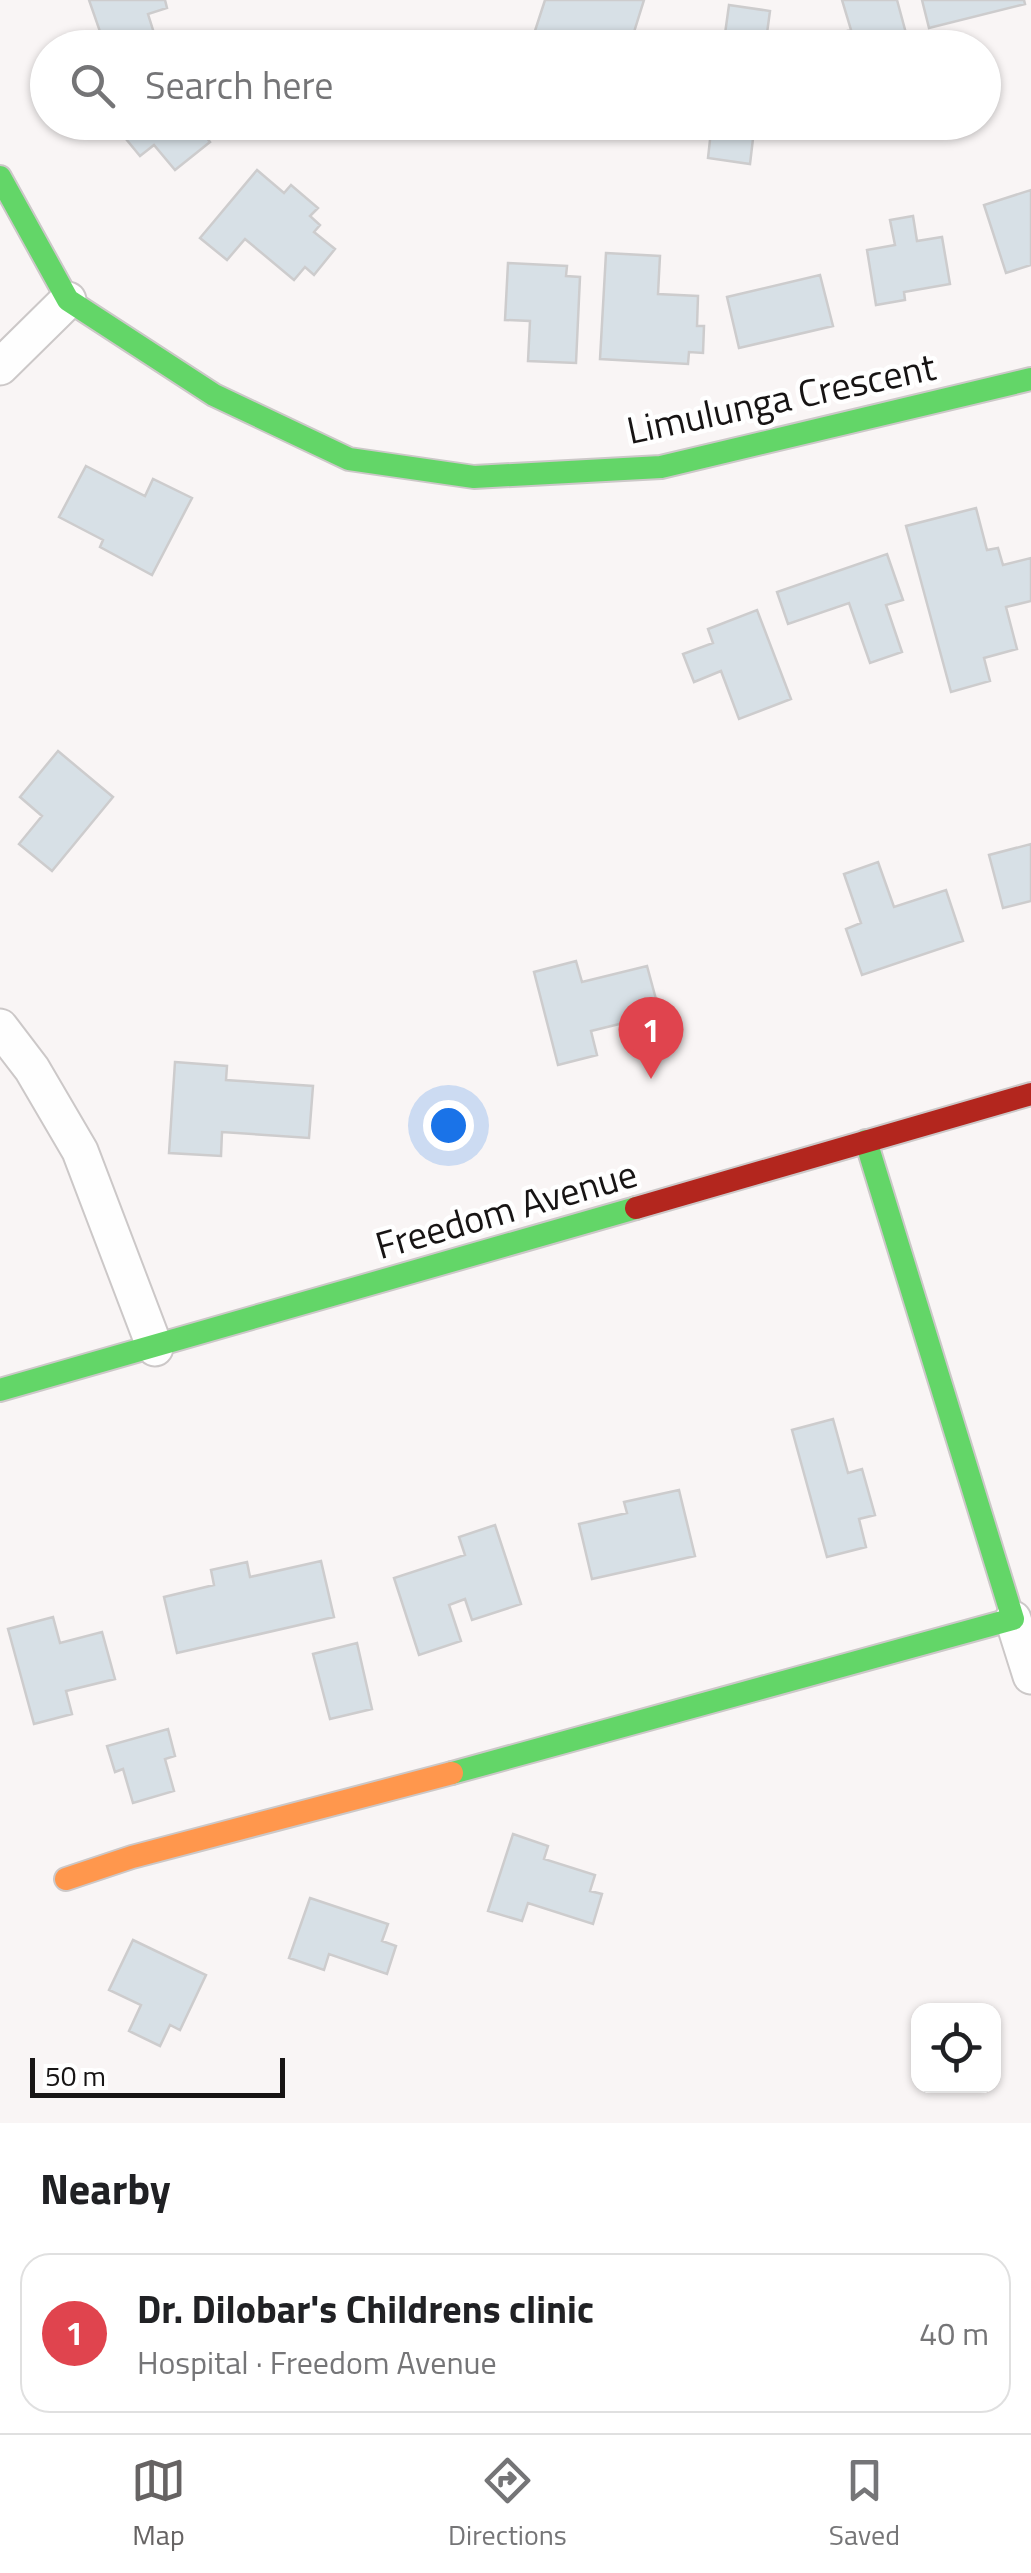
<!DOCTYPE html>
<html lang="en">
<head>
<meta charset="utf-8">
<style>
  body { margin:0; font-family:"Titillium Web",sans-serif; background:#f6f6f6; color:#202124 }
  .controls { position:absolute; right:30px; bottom:30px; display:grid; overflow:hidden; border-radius:20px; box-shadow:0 2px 8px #0004 }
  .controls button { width:90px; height:90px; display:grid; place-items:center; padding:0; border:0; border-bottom:2px solid #e0e0e0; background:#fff; color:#202124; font:50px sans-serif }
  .scale { position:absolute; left:30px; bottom:25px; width:255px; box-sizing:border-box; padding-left:10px; border:5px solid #171414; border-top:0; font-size:28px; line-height:35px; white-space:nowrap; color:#171414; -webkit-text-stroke:8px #fff; paint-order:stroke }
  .you { position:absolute; left:448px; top:1125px; width:35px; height:35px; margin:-25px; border:8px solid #fff; border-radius:50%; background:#1a73e8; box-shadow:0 0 0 15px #1a73e833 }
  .badge { display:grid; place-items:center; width:65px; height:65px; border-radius:50%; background:#666363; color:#fff; font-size:32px; font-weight:700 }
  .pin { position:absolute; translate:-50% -82px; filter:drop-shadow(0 2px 5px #0008) }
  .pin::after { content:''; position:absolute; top:52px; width:35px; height:30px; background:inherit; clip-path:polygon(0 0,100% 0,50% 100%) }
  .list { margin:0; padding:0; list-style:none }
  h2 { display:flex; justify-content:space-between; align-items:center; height:130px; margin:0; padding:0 40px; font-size:42px }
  h2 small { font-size:32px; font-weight:400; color:#757577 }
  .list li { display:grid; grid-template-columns:65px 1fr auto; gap:30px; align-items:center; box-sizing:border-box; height:160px; margin:0 20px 20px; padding:0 20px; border:2px solid #e0e0e0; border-radius:30px }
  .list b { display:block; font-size:38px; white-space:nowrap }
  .list p { margin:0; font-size:32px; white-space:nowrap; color:#757577 }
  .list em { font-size:32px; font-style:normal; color:#757577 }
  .icon { flex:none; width:55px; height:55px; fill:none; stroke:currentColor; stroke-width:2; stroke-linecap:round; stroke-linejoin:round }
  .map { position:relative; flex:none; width:1031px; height:2123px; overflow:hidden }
  .search { position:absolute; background:#fff; box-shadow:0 2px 8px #0004; left:30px; right:30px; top:30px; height:110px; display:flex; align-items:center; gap:25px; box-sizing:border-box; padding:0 35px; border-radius:55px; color:#757577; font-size:38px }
  .sheet { height:310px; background:#fff }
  nav { display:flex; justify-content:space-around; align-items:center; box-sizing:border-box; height:140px; border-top:2px solid #e0e0e0; background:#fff; font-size:28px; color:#757577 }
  nav a { display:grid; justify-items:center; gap:5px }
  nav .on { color:#666363 }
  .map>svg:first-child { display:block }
  .building { fill:#d7e0e6; stroke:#cdcccd; stroke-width:2.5 }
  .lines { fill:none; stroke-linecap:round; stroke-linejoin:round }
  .street-casing { stroke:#ccc8c8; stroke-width:39 }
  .fast-casing { stroke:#ccc8c8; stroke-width:26 }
  .slow-casing { stroke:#ccc8c8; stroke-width:26 }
  .jam-casing { stroke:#ccc8c8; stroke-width:26 }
  .street { stroke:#fefefe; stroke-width:35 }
  .fast { stroke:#63d668; stroke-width:22 }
  .slow { stroke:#ff974d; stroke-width:22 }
  .jam { stroke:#b3261e; stroke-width:22 }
  .labels { text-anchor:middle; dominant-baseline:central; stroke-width:9; stroke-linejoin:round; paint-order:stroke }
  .street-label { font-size:38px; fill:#171414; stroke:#fff }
</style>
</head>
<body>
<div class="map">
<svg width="1031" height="2123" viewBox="0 0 1031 2123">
  <rect width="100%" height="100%" fill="#f9f5f5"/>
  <path class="building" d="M 89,0 L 165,0 L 167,8 L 148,14 L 153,30 L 105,46 Z
    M 545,0 L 644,0 L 629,48 L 521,48 L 526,35 L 533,37 Z
    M 842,0 L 897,0 L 910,48 L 800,48 L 799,44 L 851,30 Z
    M 922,0 L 1024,0 L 1025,4 L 929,28 Z
    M 729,5 L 770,11 L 765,48 L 723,48 Z
    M 112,122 L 194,122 L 210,142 L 175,170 L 154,145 L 140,156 Z
    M 549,122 L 604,122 L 598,138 Z
    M 712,122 L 755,122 L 750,164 L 708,158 Z
    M 257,170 L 284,193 L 291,185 L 318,208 L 310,216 L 320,225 L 314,232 L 335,249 L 314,275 L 305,267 L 294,280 L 245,239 L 227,260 L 200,238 Z
    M 1031,190 L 1031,265 L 1006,273 L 984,205 Z
    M 913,216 L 917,241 L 942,237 L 950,284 L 904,292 L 905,300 L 876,305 L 867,250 L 895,245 L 890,220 Z
    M 606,253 L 660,256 L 658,294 L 698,296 L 697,326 L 704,326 L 703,353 L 689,352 L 688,364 L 600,359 Z
    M 508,263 L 567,266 L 566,276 L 580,277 L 576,363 L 528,361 L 530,321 L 505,320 Z
    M 820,275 L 833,326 L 739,348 L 727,297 Z
    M 86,466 L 145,496 L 153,479 L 192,498 L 152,575 L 100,547 L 103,540 L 59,517 Z
    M 976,508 L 987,550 L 998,548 L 1003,565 L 1031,558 L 1031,601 L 1006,607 L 1017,649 L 984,658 L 990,681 L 951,692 L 906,526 Z
    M 887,554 L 903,600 L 886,605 L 902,652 L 870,663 L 849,603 L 788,624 L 777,592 Z
    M 757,610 L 791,699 L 739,719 L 721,671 L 694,682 L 683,654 L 713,643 L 708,629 Z
    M 58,751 L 113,797 L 52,871 L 19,844 L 42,816 L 20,797 Z
    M 1031,844 L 1031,901 L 1003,908 L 989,855 Z
    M 878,862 L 894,907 L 946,890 L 963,941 L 862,975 L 846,929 L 861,923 L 844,874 Z
    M 576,961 L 582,982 L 647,966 L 660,1014 L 591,1031 L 597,1055 L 558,1065 L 534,972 Z
    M 175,1062 L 227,1066 L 226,1080 L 313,1086 L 309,1138 L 222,1132 L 221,1156 L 169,1153 Z
    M 833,1419 L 848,1473 L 862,1469 L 875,1515 L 859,1519 L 866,1547 L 827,1557 L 792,1430 Z
    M 679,1490 L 695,1556 L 592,1579 L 579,1524 L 627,1513 L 624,1502 Z
    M 495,1525 L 521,1604 L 472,1620 L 465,1599 L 449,1605 L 461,1641 L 419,1655 L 394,1578 L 465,1555 L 459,1537 Z
    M 321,1561 L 334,1617 L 177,1653 L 164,1597 L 214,1585 L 211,1570 L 247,1562 L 250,1577 Z
    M 53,1617 L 60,1643 L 102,1632 L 115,1679 L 66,1691 L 72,1714 L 34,1724 L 8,1629 Z
    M 357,1643 L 372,1709 L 330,1719 L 313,1654 Z
    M 168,1729 L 175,1756 L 165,1759 L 174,1791 L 133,1803 L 123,1769 L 115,1772 L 107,1746 Z
    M 513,1834 L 548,1846 L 544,1859 L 595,1875 L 590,1891 L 602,1894 L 593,1924 L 528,1903 L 522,1921 L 488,1911 Z
    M 310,1898 L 388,1924 L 382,1941 L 396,1946 L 387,1974 L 329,1954 L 324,1970 L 289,1958 Z
    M 133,1940 L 206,1975 L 180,2030 L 170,2025 L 160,2046 L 129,2031 L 141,2005 L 109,1990 Z"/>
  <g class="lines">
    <g class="street-casing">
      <path id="street" d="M 0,367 L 68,300
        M 0,1027 L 32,1069 L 80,1151 L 155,1348
        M 1013,1619 L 1031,1676"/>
    </g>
    <g class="fast-casing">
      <path id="fast" d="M 0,177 L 68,300 L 214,395 L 349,459 L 474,477 L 661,467 L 1031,379
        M 0,1390 L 636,1208
        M 452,1773 L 1013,1619 L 866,1141"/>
    </g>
    <g class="slow-casing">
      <path id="slow" d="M 66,1879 L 132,1857 L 452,1773"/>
    </g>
    <g class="jam-casing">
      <path id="jam" d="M 636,1208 L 1031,1094"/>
    </g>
    <use href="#street" class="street"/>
    <use href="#fast" class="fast"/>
    <use href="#slow" class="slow"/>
    <use href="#jam" class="jam"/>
  </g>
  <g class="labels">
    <g class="street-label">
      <text transform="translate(781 398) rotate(-12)">Limulunga Crescent</text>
      <text transform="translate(506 1209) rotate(-16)">Freedom Avenue</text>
    </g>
  </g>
</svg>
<div class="controls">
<button><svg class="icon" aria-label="locate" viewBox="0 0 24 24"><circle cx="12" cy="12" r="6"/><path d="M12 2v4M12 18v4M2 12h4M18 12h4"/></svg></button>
</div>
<div class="scale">50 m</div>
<div class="you"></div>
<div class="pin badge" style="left:651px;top:1079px;background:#e0444e">1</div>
<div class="search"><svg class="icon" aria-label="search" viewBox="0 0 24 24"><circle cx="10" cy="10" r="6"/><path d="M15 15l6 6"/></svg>Search here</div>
</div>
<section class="sheet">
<h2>Nearby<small></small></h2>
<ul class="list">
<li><span class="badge" style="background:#e0444e">1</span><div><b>Dr. Dilobar's Childrens clinic</b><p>Hospital · Freedom Avenue</p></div><em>40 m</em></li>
</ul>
</section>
<nav>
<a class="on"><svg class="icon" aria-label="map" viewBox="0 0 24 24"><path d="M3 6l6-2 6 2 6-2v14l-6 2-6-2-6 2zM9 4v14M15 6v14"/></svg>Map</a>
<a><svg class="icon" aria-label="directions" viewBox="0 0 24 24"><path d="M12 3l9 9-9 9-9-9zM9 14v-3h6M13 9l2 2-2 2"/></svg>Directions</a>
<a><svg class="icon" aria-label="saved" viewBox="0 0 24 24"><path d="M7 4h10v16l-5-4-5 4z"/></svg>Saved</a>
</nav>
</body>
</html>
